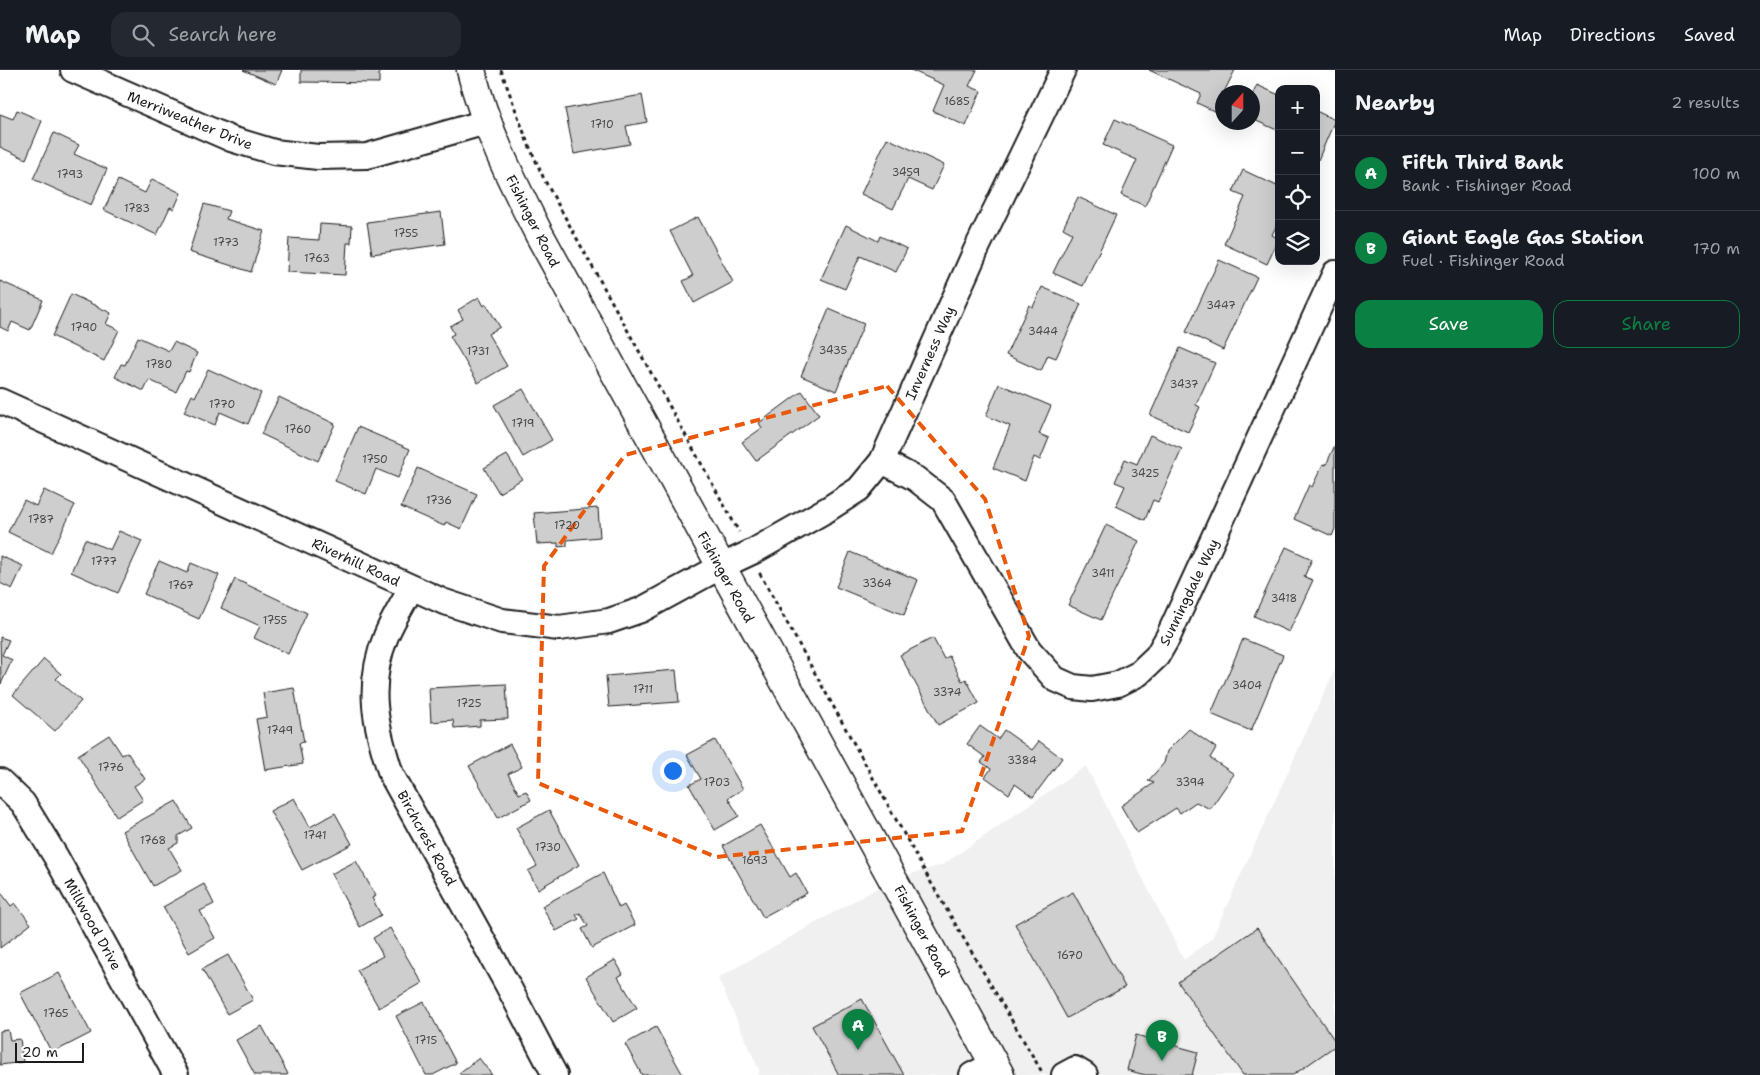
<!DOCTYPE html>
<html lang="en">
<head>
<meta charset="utf-8">
<style>
  body { margin:0; font-family:"Shantell Sans",sans-serif; background:#242831; color:#f1f3f6 }
  .controls { position:absolute; right:15px; top:15px; display:grid; overflow:hidden; border-radius:10px; box-shadow:0 5px 20px #0002 }
  .controls button { width:45px; height:45px; display:grid; place-items:center; padding:0; border:0; border-bottom:1px solid #363941; background:#171b24; color:#f1f3f6; font:25px sans-serif }
  .compass { position:absolute; left:1215px; top:15px; width:45px; height:45px; border-radius:50%; background:#171b24; box-shadow:0 5px 20px #0002; rotate:21deg }
  .scale { position:absolute; left:15px; bottom:12px; width:69px; box-sizing:border-box; padding-left:5px; border:2px solid #1c1c1c; border-top:0; font-size:14px; line-height:18px; white-space:nowrap; color:#1c1c1c; -webkit-text-stroke:4px #fff; paint-order:stroke }
  .you { position:absolute; left:672px; top:700px; width:18px; height:18px; margin:-12px; border:4px solid #fff; border-radius:50%; background:#1a73e8; box-shadow:0 0 0 8px #1a73e833 }
  .badge { display:grid; place-items:center; width:32px; height:32px; border-radius:50%; background:#0b8043; color:#fff; font-size:16px; font-weight:700 }
  .pin { position:absolute; translate:-50% -41px; filter:drop-shadow(0 1px 2px #0008) }
  .pin::after { content:''; position:absolute; top:26px; width:18px; height:15px; background:inherit; clip-path:polygon(0 0,100% 0,50% 100%) }
  .list { margin:0; padding:0; list-style:none }
  h2 { display:flex; justify-content:space-between; align-items:center; height:65px; margin:0; padding:0 20px; font-size:21px }
  h2 small { font-size:16px; font-weight:400; color:#9ea1a6 }
  .list li { display:grid; grid-template-columns:32px 1fr auto; gap:15px; align-items:center; box-sizing:border-box; height:75px; padding:0 20px; border-top:1px solid #363941 }
  .list b { display:block; font-size:19px; white-space:nowrap }
  .list p { margin:0; font-size:16px; white-space:nowrap; color:#9ea1a6 }
  .list em { font-size:16px; font-style:normal; color:#9ea1a6 }
  .actions { display:flex; gap:10px; padding:15px 20px }
  .actions a { flex:1; padding:11px 0; border:1px solid #0b8043; border-radius:15px; text-align:center; font-size:18px; color:#0b8043 }
  .actions .main { background:#0b8043; color:#fff }
  .icon { flex:none; width:28px; height:28px; fill:none; stroke:currentColor; stroke-width:2; stroke-linecap:round; stroke-linejoin:round }
  .map { position:relative; flex:none; width:1335px; height:1005px; overflow:hidden }
  header { display:flex; align-items:center; gap:30px; box-sizing:border-box; height:70px; padding:0 25px; background:#171b24; border-bottom:1px solid #363941 }
  header strong { font-size:24px }
  nav { display:flex; gap:28px; margin-inline-start:auto; font-size:18px }
  .search { width:350px; height:45px; background:#242831; display:flex; align-items:center; gap:12px; box-sizing:border-box; padding:0 18px; border-radius:15px; color:#9ea1a6; font-size:19px }
  main { display:flex }
  aside { flex:1; background:#171b24 }
  .map>svg:first-child { display:block }
  .built { fill:#f0f0f0 }
  .building { fill:#cecece; stroke:#1c1c1c }
  .lines { fill:none; stroke-linecap:round; stroke-linejoin:round }
  .minor-casing { stroke:#1c1c1c; stroke-width:28 }
  .major-casing { stroke:#1c1c1c; stroke-width:31 }
  .path { stroke:#1c1c1c; stroke-width:3; stroke-dasharray:4 4; stroke-linecap:butt }
  .minor { stroke:#fff; stroke-width:24 }
  .major { stroke:#fff; stroke-width:28 }
  .marked { fill:none; stroke:#e8590c; stroke-width:4; stroke-dasharray:10 6; stroke-linejoin:round }
  .labels { text-anchor:middle; dominant-baseline:central; stroke-width:4.5; stroke-linejoin:round; paint-order:stroke }
  .number-label { font-size:11px; fill:#484848 }
  .street-label { font-size:14px; fill:#1c1c1c; stroke:#fff }
</style>
</head>
<body>
<header>
<strong>Map</strong>
<div class="search"><svg class="icon" aria-label="search" viewBox="0 0 24 24"><circle cx="10" cy="10" r="6"/><path d="M15 15l6 6"/></svg>Search here</div>
<nav><a>Map</a><a>Directions</a><a>Saved</a></nav>
</header>
<main>
<div class="map">
<svg width="1335" height="1005" viewBox="0 0 1335 1005">
  <rect width="100%" height="100%" fill="#fff"/>
  <filter id="ink" filterUnits="userSpaceOnUse"><feTurbulence type="fractalNoise" baseFrequency=".02" numOctaves="2"/><feDisplacementMap in="SourceGraphic" scale="10" xChannelSelector="R" yChannelSelector="G"/><feConvolveMatrix kernelMatrix="1 2 1 2 8 2 1 2 1" color-interpolation-filters="sRGB"/></filter>
  <g filter="url(#ink)">
    <path class="built" d="M 1335,599 L 1335,1005 L 757,1005 L 760,1002 L 718,908 L 893,809 L 942,795 L 1086,696 L 1184,890 L 1212,868 Z"/>
    <path class="building" d="M 243,0 L 282,0 L 276,14 Z
      M 301,0 L 379,0 L 379,13 L 301,12 Z
      M 911,0 L 977,0 L 969,16 L 981,21 L 966,56 L 933,41 L 944,15 Z
      M 1149,0 L 1235,0 L 1224,22 L 1222,22 L 1222,26 L 1216,42 L 1197,33 L 1201,24 Z
      M 1257,15 L 1279,25 L 1279,61 L 1252,49 L 1252,26 Z
      M 642,25 L 647,52 L 626,56 L 630,74 L 574,84 L 565,39 Z
      M 17,40 L 42,51 L 26,89 L 0,77 L 0,44 L 13,49 Z
      M 1316,41 L 1335,50 L 1318,90 L 1316,90 Z
      M 1115,49 L 1172,75 L 1145,136 L 1121,125 L 1137,90 L 1103,75 Z
      M 54,63 L 79,75 L 74,84 L 107,99 L 91,135 L 33,109 Z
      M 887,68 L 944,95 L 932,120 L 908,109 L 893,139 L 861,124 Z
      M 1243,100 L 1279,117 L 1279,150 L 1272,165 L 1279,169 L 1267,194 L 1224,174 L 1245,127 L 1233,122 Z
      M 152,109 L 181,123 L 174,139 L 170,137 L 157,165 L 104,140 L 118,110 L 145,123 Z
      M 1078,127 L 1116,145 L 1083,216 L 1053,203 L 1072,163 L 1063,158 Z
      M 204,134 L 229,141 L 226,149 L 264,161 L 251,202 L 189,182 Z
      M 441,142 L 445,174 L 372,184 L 367,152 Z
      M 698,147 L 733,212 L 694,233 L 683,211 L 693,206 L 670,161 Z
      M 320,154 L 352,156 L 351,173 L 347,173 L 345,205 L 287,202 L 289,168 L 319,170 Z
      M 846,155 L 878,171 L 880,166 L 907,179 L 896,202 L 860,186 L 845,219 L 821,209 Z
      M 1219,190 L 1257,207 L 1223,280 L 1186,262 Z
      M 0,211 L 43,230 L 30,260 L 12,252 L 8,261 L 0,257 Z
      M 1042,217 L 1081,234 L 1056,288 L 1048,285 L 1041,301 L 1006,285 L 1029,235 L 1033,237 Z
      M 71,224 L 111,243 L 106,254 L 119,260 L 104,291 L 52,266 Z
      M 479,227 L 484,236 L 486,234 L 500,257 L 488,264 L 507,296 L 478,313 L 450,266 L 454,264 L 450,256 L 463,249 L 458,240 Z
      M 829,239 L 864,254 L 836,321 L 801,306 Z
      M 138,267 L 169,281 L 174,272 L 197,283 L 189,302 L 186,301 L 176,322 L 149,310 L 144,321 L 115,307 L 121,294 L 125,295 Z
      M 1180,278 L 1215,293 L 1196,335 L 1200,337 L 1188,362 L 1150,345 Z
      M 208,299 L 261,323 L 248,354 L 220,342 L 215,355 L 184,342 L 192,325 L 195,327 Z
      M 999,314 L 1051,336 L 1039,364 L 1049,368 L 1040,390 L 1034,387 L 1025,411 L 993,398 L 1010,356 L 986,346 Z
      M 523,319 L 552,370 L 523,387 L 494,335 Z
      M 802,321 L 819,345 L 756,391 L 742,372 L 762,358 L 759,353 Z
      M 279,327 L 335,354 L 318,391 L 261,364 Z
      M 358,357 L 410,379 L 398,408 L 376,399 L 366,424 L 335,411 Z
      M 1150,365 L 1182,379 L 1158,432 L 1153,430 L 1145,450 L 1116,436 L 1125,416 L 1115,412 L 1125,389 L 1137,394 Z
      M 1335,375 L 1335,459 L 1332,466 L 1294,449 L 1309,415 L 1312,417 L 1323,394 L 1326,395 Z
      M 507,385 L 522,409 L 499,423 L 484,398 Z
      M 418,398 L 477,424 L 461,459 L 446,452 L 444,456 L 401,437 Z
      M 44,420 L 75,435 L 51,483 L 8,462 L 24,430 L 36,436 Z
      M 598,438 L 600,467 L 567,470 L 567,476 L 558,477 L 558,473 L 537,474 L 534,443 Z
      M 1106,455 L 1139,471 L 1101,550 L 1068,535 Z
      M 119,461 L 142,471 L 118,523 L 71,502 L 85,469 L 110,480 Z
      M 1286,477 L 1312,489 L 1304,507 L 1313,510 L 1289,562 L 1254,546 Z
      M 850,482 L 918,510 L 904,545 L 836,517 Z
      M 0,486 L 23,496 L 12,519 L 0,513 Z
      M 159,491 L 187,503 L 191,493 L 219,505 L 199,549 L 144,524 Z
      M 235,509 L 307,543 L 288,584 L 254,568 L 260,556 L 221,538 Z
      M 0,567 L 9,570 L 2,585 L 12,590 L 1,614 Z
      M 933,568 L 944,589 L 949,586 L 962,611 L 966,609 L 979,633 L 938,655 L 900,585 Z
      M 1243,569 L 1283,585 L 1251,661 L 1211,644 Z
      M 44,589 L 61,604 L 56,609 L 81,631 L 55,661 L 13,625 Z
      M 676,600 L 679,632 L 609,637 L 606,606 Z
      M 506,614 L 508,649 L 480,650 L 480,656 L 454,658 L 453,650 L 431,652 L 429,618 Z
      M 294,618 L 304,672 L 299,673 L 303,694 L 265,700 L 256,649 L 267,647 L 263,623 Z
      M 980,656 L 998,669 L 1004,660 L 1032,680 L 1039,671 L 1062,688 L 1033,727 L 1015,714 L 1009,724 L 985,707 L 991,699 L 981,692 L 985,687 L 967,674 Z
      M 1189,659 L 1216,678 L 1210,688 L 1234,704 L 1210,739 L 1196,732 L 1180,743 L 1176,738 L 1137,763 L 1121,736 L 1154,713 L 1148,711 L 1164,693 L 1167,681 Z
      M 109,665 L 122,685 L 127,682 L 145,709 L 134,716 L 143,730 L 117,747 L 78,685 Z
      M 715,670 L 743,719 L 728,728 L 739,746 L 715,760 L 689,715 L 701,709 L 687,685 Z
      M 510,674 L 522,697 L 508,704 L 519,724 L 526,721 L 531,730 L 498,748 L 469,696 Z
      M 294,728 L 310,757 L 335,743 L 352,774 L 302,800 L 270,741 Z
      M 176,731 L 192,758 L 178,766 L 178,773 L 169,778 L 182,800 L 153,816 L 122,761 Z
      M 549,740 L 579,795 L 538,819 L 528,801 L 537,796 L 516,758 Z
      M 760,755 L 790,807 L 796,803 L 807,823 L 763,847 L 723,776 Z
      M 356,791 L 376,826 L 372,828 L 381,845 L 360,857 L 331,804 Z
      M 603,803 L 619,838 L 624,835 L 635,855 L 592,878 L 582,859 L 588,856 L 580,843 L 576,845 L 579,849 L 556,861 L 542,836 Z
      M 204,814 L 214,834 L 200,841 L 215,868 L 189,883 L 163,837 Z
      M 0,821 L 11,836 L 15,833 L 31,854 L 0,878 Z
      M 1073,822 L 1125,917 L 1067,948 L 1015,854 Z
      M 390,858 L 422,913 L 379,938 L 357,900 L 383,886 L 373,868 Z
      M 1257,858 L 1335,971 L 1335,976 L 1293,1005 L 1243,1005 L 1178,912 Z
      M 228,885 L 253,930 L 227,944 L 202,899 Z
      M 615,890 L 623,904 L 618,907 L 637,938 L 613,952 L 586,907 Z
      M 59,903 L 91,963 L 52,983 L 20,923 Z
      M 862,929 L 904,1005 L 839,1005 L 812,956 Z
      M 424,932 L 456,993 L 433,1005 L 426,1005 L 396,946 Z
      M 262,956 L 288,1004 L 287,1005 L 255,1005 L 236,970 Z
      M 656,957 L 683,1005 L 642,1005 L 625,974 Z
      M 8,960 L 10,970 L 20,969 L 23,992 L 0,995 L 0,961 Z
      M 1136,965 L 1198,982 L 1192,1005 L 1145,1005 L 1127,1000 Z
      M 479,988 L 492,1005 L 461,1005 L 459,1003 Z"/>
    <g class="lines">
      <g class="minor-casing">
        <path id="minor" d="M 73,0 L 231,69 L 274,82 L 318,87 L 367,86 L 486,52
          M 0,331 L 442,531 L 502,551 L 559,558 L 609,551 L 641,540 L 720,497 L 754,481 L 828,439 L 859,419 L 882,391 L 976,180 L 1063,0
          M 882,391 L 916,409 L 943,430 L 1029,580 L 1055,609 L 1073,617 L 1092,619 L 1118,614 L 1138,604 L 1157,586 L 1168,567 L 1335,203
          M 411,518 C 403,534 393,549 386,566 C 366,616 375,655 391,704 L 507,914 L 555,1005
          M 0,711 L 23,733 L 56,787 L 176,1005
          M 972,1005 L 994,994
          M 1064,1005 L 1075,999 L 1085,1005"/>
      </g>
      <g class="major-casing">
        <path id="major" d="M 471,0 C 485,58 512,111 539,164 L 1000,1005"/>
      </g>
      <path class="path" d="M 501,0 L 527,71 L 544,109 L 739,462
        M 761,504 L 760,504 L 930,811 L 1042,1002"/>
      <use href="#minor" class="minor"/>
      <use href="#major" class="major"/>
    </g>
  </g>
  <path class="marked" d="M 887,316 L 985,429 L 1029,566 L 962,761 L 716,787 L 538,713 L 544,496 L 625,385 Z"/>
  <g class="labels">
    <g class="number-label">
      <text x="957" y="31">1685</text>
      <text x="602" y="54">1710</text>
      <text x="906" y="102">3459</text>
      <text x="70" y="104">1793</text>
      <text x="137" y="138">1783</text>
      <text x="406" y="163">1755</text>
      <text x="226" y="172">1773</text>
      <text x="317" y="188">1763</text>
      <text x="1221" y="235">3447</text>
      <text x="84" y="257">1790</text>
      <text x="1043" y="261">3444</text>
      <text x="833" y="280">3435</text>
      <text x="478" y="281">1731</text>
      <text x="159" y="294">1780</text>
      <text x="1184" y="314">3437</text>
      <text x="222" y="334">1770</text>
      <text x="523" y="353">1719</text>
      <text x="298" y="359">1760</text>
      <text x="375" y="389">1750</text>
      <text x="1145" y="403">3425</text>
      <text x="439" y="430">1736</text>
      <text x="41" y="449">1787</text>
      <text x="567" y="455">1720</text>
      <text x="104" y="491">1777</text>
      <text x="1103" y="503">3411</text>
      <text x="877" y="513">3364</text>
      <text x="181" y="515">1767</text>
      <text x="1284" y="528">3418</text>
      <text x="275" y="550">1755</text>
      <text x="1247" y="615">3404</text>
      <text x="643" y="619">1711</text>
      <text x="947" y="622">3374</text>
      <text x="469" y="633">1725</text>
      <text x="280" y="660">1749</text>
      <text x="1022" y="690">3384</text>
      <text x="111" y="697">1776</text>
      <text x="717" y="712">1703</text>
      <text x="1190" y="712">3394</text>
      <text x="315" y="765">1741</text>
      <text x="153" y="770">1768</text>
      <text x="548" y="777">1730</text>
      <text x="755" y="790">1693</text>
      <text x="1070" y="885">1670</text>
      <text x="56" y="943">1765</text>
      <text x="426" y="970">1715</text>
    </g>
    <g class="street-label">
      <text transform="translate(190 50) rotate(22)">Merriweather Drive</text>
      <text transform="translate(533 151) rotate(63)">Fishinger Road</text>
      <text transform="translate(930 283) rotate(-66)">Inverness Way</text>
      <text transform="translate(356 492) rotate(25)">Riverhill Road</text>
      <text transform="translate(726 507) rotate(61)">Fishinger Road</text>
      <text transform="translate(1189 522) rotate(-64)">Sunningdale Way</text>
      <text transform="translate(427 768) rotate(61)">Birchcrest Road</text>
      <text transform="translate(93 854) rotate(61)">Millwood Drive</text>
      <text transform="translate(922 861) rotate(62)">Fishinger Road</text>
    </g>
  </g>
</svg>
<div class="controls">
<button>+</button>
<button>−</button>
<button><svg class="icon" aria-label="locate" viewBox="0 0 24 24"><circle cx="12" cy="12" r="6"/><path d="M12 2v4M12 18v4M2 12h4M18 12h4"/></svg></button>
<button><svg class="icon" aria-label="layers" viewBox="0 0 24 24"><path d="M12 4l9 5-9 5-9-5zM3 14l9 5 9-5"/></svg></button>
</div>
<svg class="compass" viewBox="-18 -18 36 36"><path d="M0-13l5 13h-10z" fill="#e53935"/><path d="M0 13l5-13h-10z" fill="#9ea1a6"/></svg>
<div class="scale">20 m</div>
<div class="you"></div>
<div class="pin badge" style="left:858px;top:980px">A</div>
<div class="pin badge" style="left:1162px;top:991px">B</div>
</div>
<aside>
<h2>Nearby<small>2 results</small></h2>
<ul class="list">
<li><span class="badge">A</span><div><b>Fifth Third Bank</b><p>Bank · Fishinger Road</p></div><em>100 m</em></li>
<li><span class="badge">B</span><div><b>Giant Eagle Gas Station</b><p>Fuel · Fishinger Road</p></div><em>170 m</em></li>
</ul>
<div class="actions"><a class="main">Save</a><a>Share</a></div>
</aside>
</main>
</body>
</html>
